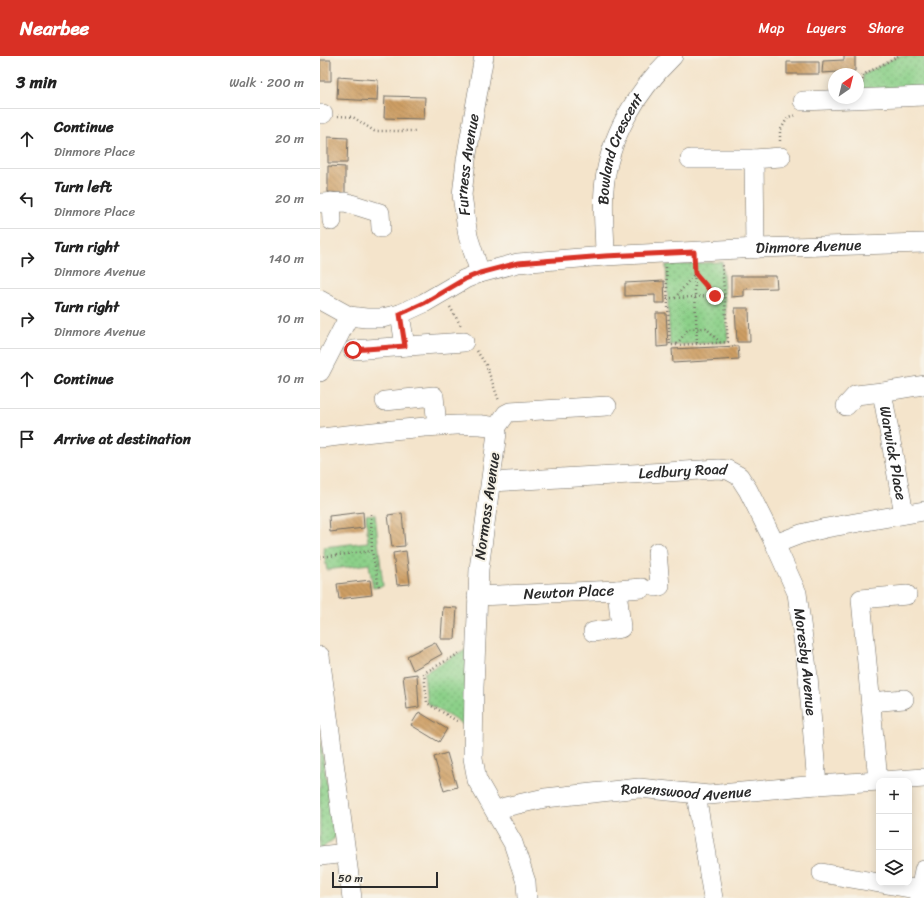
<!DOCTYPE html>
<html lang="en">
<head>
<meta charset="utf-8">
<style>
  body { margin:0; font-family:Sriracha,sans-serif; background:#f6f6f6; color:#222 }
  .controls { position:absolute; right:12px; bottom:12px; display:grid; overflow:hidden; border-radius:8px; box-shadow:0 2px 10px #0003 }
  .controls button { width:36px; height:36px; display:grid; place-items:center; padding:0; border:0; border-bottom:1px solid #e0e0e0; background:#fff; color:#222; font:20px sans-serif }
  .compass { position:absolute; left:508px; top:12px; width:36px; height:36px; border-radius:50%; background:#fff; box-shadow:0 2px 10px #0003; rotate:35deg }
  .scale { position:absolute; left:12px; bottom:10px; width:106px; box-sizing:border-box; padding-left:4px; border:2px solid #2b2b2b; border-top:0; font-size:11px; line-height:14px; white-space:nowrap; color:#2b2b2b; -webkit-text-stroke:3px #f7f3e8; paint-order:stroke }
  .stop { position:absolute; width:12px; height:12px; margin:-9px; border:3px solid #d93025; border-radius:50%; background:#fff }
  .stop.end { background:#d93025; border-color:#fff; box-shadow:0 1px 4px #0008 }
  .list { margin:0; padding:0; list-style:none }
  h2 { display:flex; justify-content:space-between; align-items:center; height:52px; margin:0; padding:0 16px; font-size:17px }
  h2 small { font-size:13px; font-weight:400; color:#767676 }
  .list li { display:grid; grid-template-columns:26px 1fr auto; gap:12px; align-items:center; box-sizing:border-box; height:60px; padding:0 16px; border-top:1px solid #e0e0e0 }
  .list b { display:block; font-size:15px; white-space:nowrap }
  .list p { margin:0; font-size:13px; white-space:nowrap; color:#767676 }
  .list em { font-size:13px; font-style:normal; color:#767676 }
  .icon { flex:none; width:22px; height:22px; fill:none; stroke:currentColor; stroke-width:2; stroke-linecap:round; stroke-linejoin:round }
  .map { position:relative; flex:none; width:604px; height:842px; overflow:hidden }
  header { display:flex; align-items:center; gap:24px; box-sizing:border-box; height:56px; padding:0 20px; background:#d93025; color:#fff }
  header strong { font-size:19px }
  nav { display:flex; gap:22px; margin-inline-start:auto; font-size:14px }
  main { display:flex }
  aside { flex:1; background:#fff }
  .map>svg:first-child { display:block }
  .grass { fill:url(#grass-dots); stroke:#5c7e5a }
  .building { fill:url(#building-back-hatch) }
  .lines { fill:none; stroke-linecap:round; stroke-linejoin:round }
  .minor-casing { stroke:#716c63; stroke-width:20 }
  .path { stroke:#716c63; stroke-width:2.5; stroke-dasharray:1 3; stroke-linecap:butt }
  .minor { stroke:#fff; stroke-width:19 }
  .route { stroke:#d93025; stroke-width:5 }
  .labels { text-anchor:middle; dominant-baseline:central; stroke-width:4; stroke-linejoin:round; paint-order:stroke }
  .street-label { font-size:15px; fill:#2b2b2b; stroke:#f7f3e8 }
</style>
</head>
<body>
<header>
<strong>Nearbee</strong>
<nav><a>Map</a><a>Layers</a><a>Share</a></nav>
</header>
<main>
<aside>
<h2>3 min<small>Walk · 200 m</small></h2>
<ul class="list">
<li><svg class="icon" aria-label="ahead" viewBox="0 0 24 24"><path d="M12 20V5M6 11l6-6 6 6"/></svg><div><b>Continue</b><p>Dinmore Place</p></div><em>20 m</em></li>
<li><svg class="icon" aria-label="left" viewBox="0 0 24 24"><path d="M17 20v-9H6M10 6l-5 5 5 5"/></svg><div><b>Turn left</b><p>Dinmore Place</p></div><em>20 m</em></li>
<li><svg class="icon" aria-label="right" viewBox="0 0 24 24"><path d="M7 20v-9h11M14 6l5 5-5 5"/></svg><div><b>Turn right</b><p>Dinmore Avenue</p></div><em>140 m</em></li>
<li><svg class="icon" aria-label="right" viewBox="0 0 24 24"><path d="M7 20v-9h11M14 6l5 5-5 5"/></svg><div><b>Turn right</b><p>Dinmore Avenue</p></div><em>10 m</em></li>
<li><svg class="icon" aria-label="ahead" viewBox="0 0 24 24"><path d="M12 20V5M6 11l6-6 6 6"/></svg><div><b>Continue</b></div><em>10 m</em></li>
<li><svg class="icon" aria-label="arrive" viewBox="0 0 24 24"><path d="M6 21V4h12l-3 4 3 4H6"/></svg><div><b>Arrive at destination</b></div></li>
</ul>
</aside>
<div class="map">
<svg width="604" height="842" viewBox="0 0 604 842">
  <defs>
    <pattern id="grass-dots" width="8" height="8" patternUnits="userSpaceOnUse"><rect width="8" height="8" fill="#8cd089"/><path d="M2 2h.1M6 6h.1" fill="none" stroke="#73a970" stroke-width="1.8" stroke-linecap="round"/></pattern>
    <pattern id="building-back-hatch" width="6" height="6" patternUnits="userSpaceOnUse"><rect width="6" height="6" fill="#ce9f65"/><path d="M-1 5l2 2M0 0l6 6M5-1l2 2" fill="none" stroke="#a78253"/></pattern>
  </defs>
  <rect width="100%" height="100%" fill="#f7f3e8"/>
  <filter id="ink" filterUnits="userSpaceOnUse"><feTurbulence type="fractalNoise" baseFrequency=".025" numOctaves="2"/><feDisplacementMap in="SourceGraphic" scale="8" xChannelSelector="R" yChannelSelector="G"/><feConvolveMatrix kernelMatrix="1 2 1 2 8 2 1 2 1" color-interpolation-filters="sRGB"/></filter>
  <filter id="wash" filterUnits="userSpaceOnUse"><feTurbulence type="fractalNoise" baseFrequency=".012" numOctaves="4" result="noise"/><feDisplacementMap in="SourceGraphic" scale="16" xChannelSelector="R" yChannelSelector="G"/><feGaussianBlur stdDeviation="0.9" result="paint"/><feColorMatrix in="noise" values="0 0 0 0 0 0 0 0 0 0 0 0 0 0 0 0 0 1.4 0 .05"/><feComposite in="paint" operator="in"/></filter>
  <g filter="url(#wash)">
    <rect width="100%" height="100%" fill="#f4e4cb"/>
    <path class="grass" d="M 578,0 L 604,0 L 604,36 L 542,38 L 543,19 Z
      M 402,206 L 408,286 L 350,289 L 346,209 Z
      M 55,458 L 63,530 L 53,532 L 49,508 L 7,514 L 3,491 L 48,486 L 46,459 Z
      M 149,591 L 147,671 L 107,647 L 104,617 Z
      M 0,680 L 15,782 L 0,794 Z"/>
    <g id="blocks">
      <path class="building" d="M 524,0 L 535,0 L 535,15 L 502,17 L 503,5 L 524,4 Z
        M 0,4 L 11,4 L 11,25 L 0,25 Z
        M 467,6 L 499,6 L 499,18 L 467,18 Z
        M 18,21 L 58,24 L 57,45 L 17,43 Z
        M 65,40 L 105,41 L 104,63 L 64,62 Z
        M 8,81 L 28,82 L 27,107 L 8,107 Z
        M 8,110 L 25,111 L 25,137 L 8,136 Z
        M 411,220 L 456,220 L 457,232 L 424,233 L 424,240 L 411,241 Z
        M 344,225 L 345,247 L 335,247 L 335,239 L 305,240 L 305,227 Z
        M 415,252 L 429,252 L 430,286 L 417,286 Z
        M 336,257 L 346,257 L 348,290 L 337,291 Z
        M 418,290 L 419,303 L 353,307 L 352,293 Z
        M 43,456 L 44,472 L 10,476 L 9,460 Z
        M 82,457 L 85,490 L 72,491 L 68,459 Z
        M 86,495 L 90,528 L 77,529 L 73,497 Z
        M 50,524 L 52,539 L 19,543 L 17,528 Z
        M 123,551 L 137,552 L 135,583 L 121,583 Z
        M 115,586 L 122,598 L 93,614 L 87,600 Z
        M 97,618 L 99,651 L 87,653 L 83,620 Z
        M 99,656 L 127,673 L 119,686 L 91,669 Z
        M 127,697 L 137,731 L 124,735 L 114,701 Z"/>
    </g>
  </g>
  <g filter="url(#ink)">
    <use href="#blocks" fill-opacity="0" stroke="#716c63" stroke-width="1"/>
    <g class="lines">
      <g class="minor-casing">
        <g id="minor">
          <path d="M 483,45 L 604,40"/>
          <path d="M 0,58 L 3,58"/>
          <path d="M 370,103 L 434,103"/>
          <path d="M 11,146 L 12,165"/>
          <path d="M 0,147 L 25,146 L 60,157 L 61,172"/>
          <path d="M 435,193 L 434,103 L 461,101"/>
          <path id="s1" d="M 285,200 C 285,178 282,155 284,133 C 288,81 317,35 353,0"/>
          <path id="s2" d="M 160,217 L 148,180 L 142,139 L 146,104 L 164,0"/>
          <path id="s3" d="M 0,244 L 29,260 L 46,262 L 62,262 L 80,258 L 104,247 L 145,223 L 160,217 L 198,207 L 285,200 L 438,192 L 604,187"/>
          <path d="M 80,258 L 85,290"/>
          <path d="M 33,294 L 144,286"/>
          <path d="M 0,316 L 29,260"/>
          <path id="s4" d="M 562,336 L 584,458"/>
          <path d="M 65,345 L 114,340 L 117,370"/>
          <path d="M 526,350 L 536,339 L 562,336 L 604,329"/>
          <path d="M 176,372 L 186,358 L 190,356 L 287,350"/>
          <path d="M 0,382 C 46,377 91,371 137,369 C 150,369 164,367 176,372 L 177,377 L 159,513 L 154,631 L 153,702 L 157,724 L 193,787 L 206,826 L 207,842"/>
          <path id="s5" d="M 171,426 L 399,413 L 408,414 L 419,420 L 428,434 L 455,488 L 477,537 L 488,620 L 497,729"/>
          <path d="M 455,488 L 481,478 L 506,472 L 604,455"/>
          <path d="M 336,531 L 340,530 L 337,496"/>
          <path d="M 297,534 L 322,532"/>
          <path id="s6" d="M 157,540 L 297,534 L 301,572 L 273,576"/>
          <path d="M 0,600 L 32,842"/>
          <path d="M 551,646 L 584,643"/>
          <path d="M 558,725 L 541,543 L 587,539"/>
          <path d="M 562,725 L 604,722"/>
          <path d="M 376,738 L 393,842"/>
          <path id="s7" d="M 177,757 L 185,751 L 225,742 L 319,732 L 389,739 L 497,729 L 559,725"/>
          <path d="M 0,800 L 26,797"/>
          <path d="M 502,817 L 559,827"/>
          <path d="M 561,827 L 601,834"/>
          <path d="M 599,842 L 604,814"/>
        </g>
      </g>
      <path class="path" d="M 542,28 L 543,19 L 578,0
        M 18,60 L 33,61 L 54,75 L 95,75
        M 460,85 L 460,75 L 468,61 L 475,59
        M 374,210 L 377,287
        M 346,211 L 350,289 L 357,289 L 408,286 L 402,209
        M 347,242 L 355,242 L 375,217 L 395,240
        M 355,242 L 405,239
        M 130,251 L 141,270
        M 357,288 L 368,273 L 386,272 L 400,286
        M 157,295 L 166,309 L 179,345
        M 51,458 L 52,495 L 59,531
        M 0,501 L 52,495
        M 137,665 L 107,647 L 104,617 L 140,597"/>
      <use href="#minor" class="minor"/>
    </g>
  </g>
  <g class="lines" filter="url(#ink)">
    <path class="route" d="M 33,294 L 85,290 L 80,258 L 104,247 L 145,223 L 160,217 L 198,207 L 285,200 L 374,196 L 375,217 L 395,240"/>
  </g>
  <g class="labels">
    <g class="street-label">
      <text stroke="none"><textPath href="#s1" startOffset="110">Bowland Crescent</textPath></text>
      <text stroke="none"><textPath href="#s2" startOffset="111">Furness Avenue</textPath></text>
      <text stroke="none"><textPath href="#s3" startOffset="505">Dinmore Avenue</textPath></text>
      <text stroke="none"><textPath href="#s4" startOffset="62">Warwick Place</textPath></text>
      <text stroke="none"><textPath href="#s5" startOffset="192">Ledbury Road</textPath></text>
      <text transform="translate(167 450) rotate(-82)">Normoss Avenue</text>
      <text stroke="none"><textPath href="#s6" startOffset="92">Newton Place</textPath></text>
      <text stroke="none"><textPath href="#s5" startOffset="450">Moresby Avenue</textPath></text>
      <text stroke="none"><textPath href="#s7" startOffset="193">Ravenswood Avenue</textPath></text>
    </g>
  </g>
</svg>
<div class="controls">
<button>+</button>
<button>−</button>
<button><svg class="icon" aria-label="layers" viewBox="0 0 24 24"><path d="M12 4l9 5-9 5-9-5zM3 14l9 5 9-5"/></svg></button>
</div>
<svg class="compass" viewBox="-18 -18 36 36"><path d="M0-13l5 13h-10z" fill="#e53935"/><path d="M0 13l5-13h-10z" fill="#767676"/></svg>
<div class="scale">50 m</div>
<div class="stop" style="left:33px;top:294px"></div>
<div class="stop end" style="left:395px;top:240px"></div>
</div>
</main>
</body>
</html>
